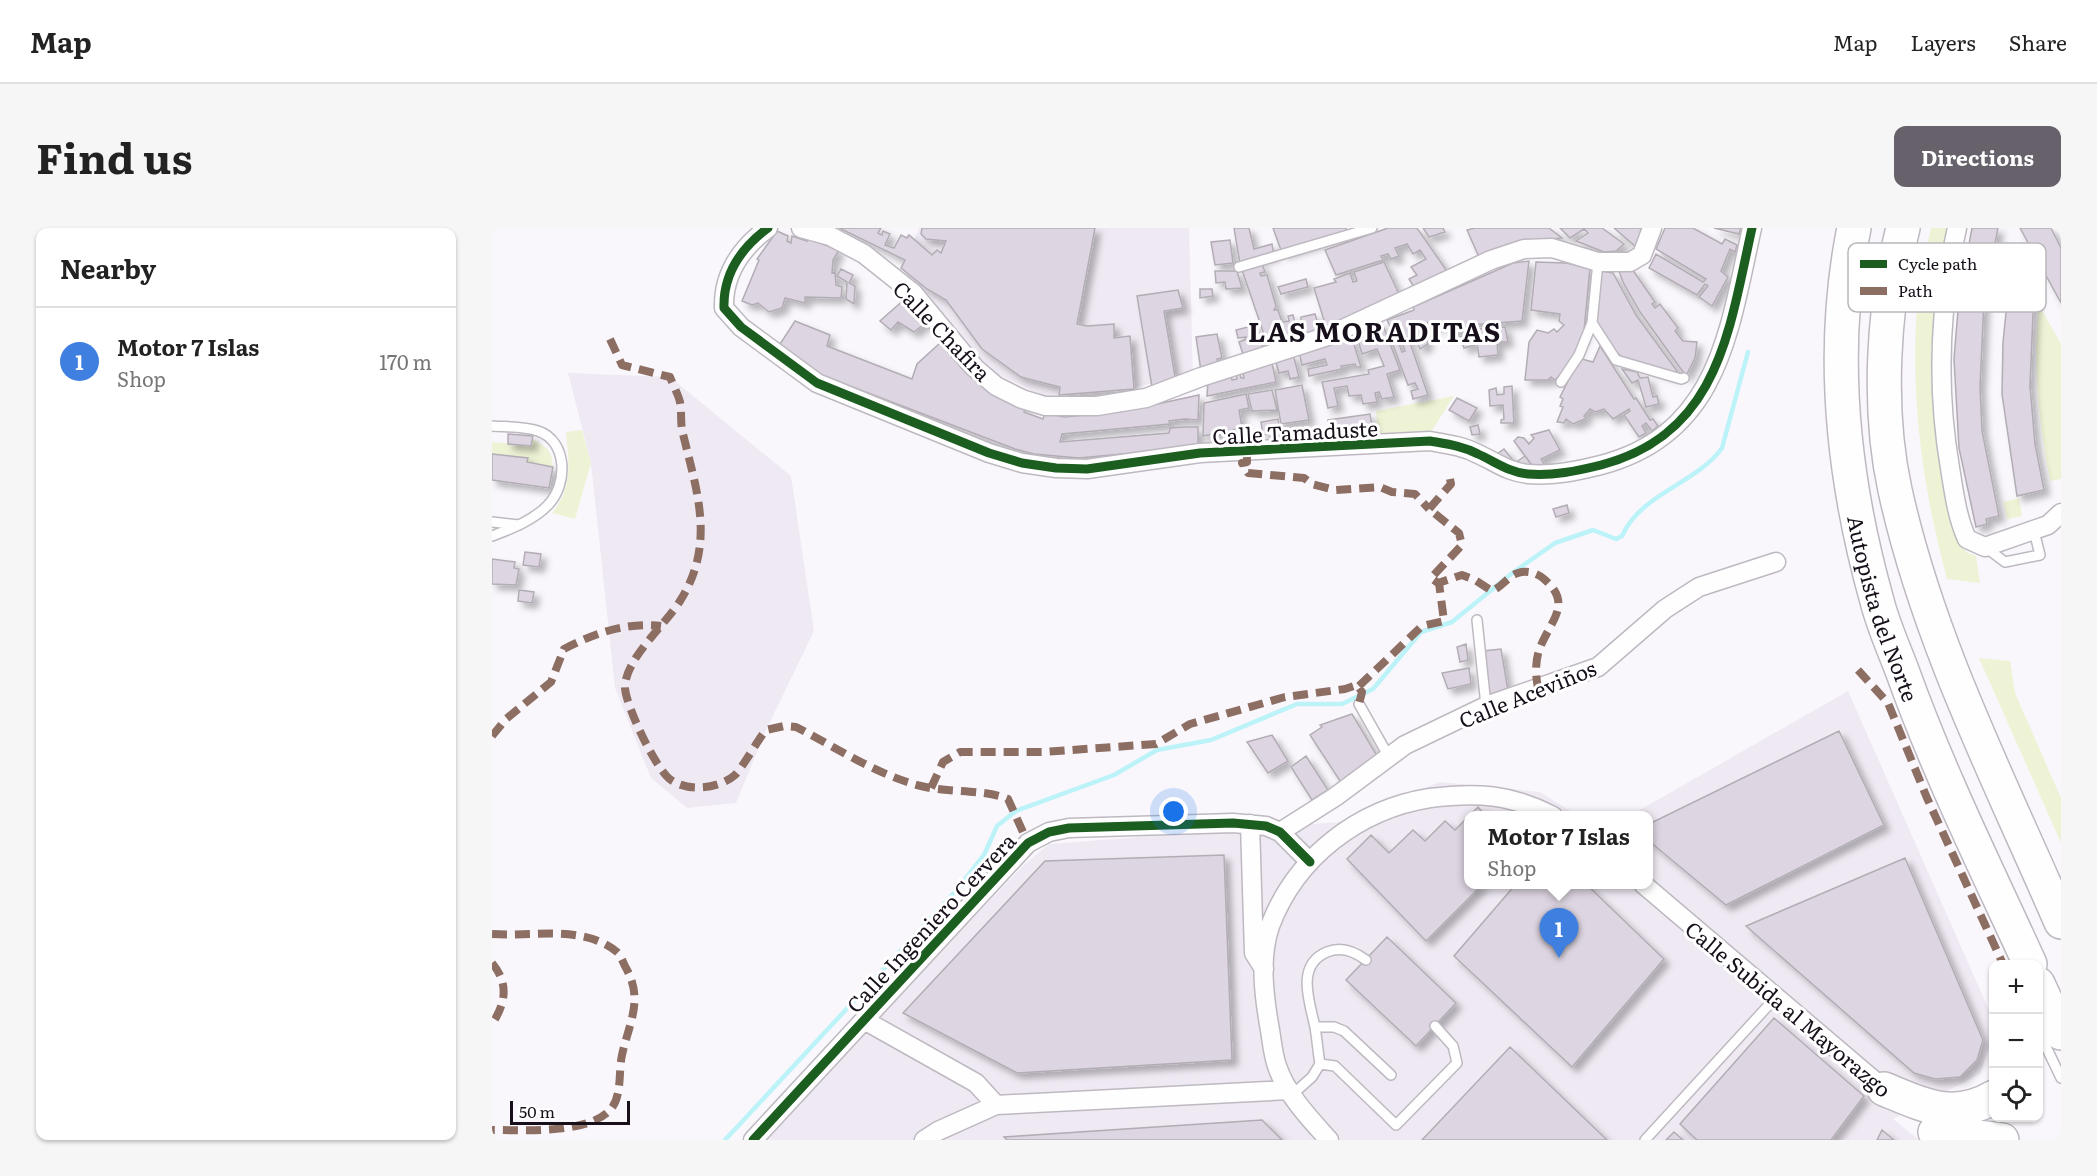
<!DOCTYPE html>
<html lang="en">
<head>
<meta charset="utf-8">
<style>
  body { margin:0; font-family:Literata,serif; background:#f6f6f6; color:#222 }
  .controls { position:absolute; right:18px; bottom:18px; display:grid; overflow:hidden; border-radius:12px; box-shadow:0 2px 4px #0004 }
  .controls button { width:54px; height:54px; display:grid; place-items:center; padding:0; border:0; border-bottom:2px solid #e0e0e0; background:#fff; color:#222; font:30px sans-serif }
  .scale { position:absolute; left:18px; bottom:15px; width:120px; box-sizing:border-box; padding-left:6px; border:3px solid #17101b; border-top:0; font-size:16px; line-height:21px; white-space:nowrap; color:#17101b; -webkit-text-stroke:4px #fff; paint-order:stroke }
  .you { position:absolute; left:682px; top:584px; width:21px; height:21px; margin:-15px; border:4px solid #fff; border-radius:50%; background:#1a73e8; box-shadow:0 0 0 9px #1a73e833 }
  .badge { display:grid; place-items:center; width:39px; height:39px; border-radius:50%; background:#66616a; color:#fff; font-size:20px; font-weight:700 }
  .pin { position:absolute; translate:-50% -50px; filter:drop-shadow(0 2px 3px #0008) }
  .pin::after { content:''; position:absolute; top:32px; width:21px; height:18px; background:inherit; clip-path:polygon(0 0,100% 0,50% 100%) }
  .popup { position:absolute; left:972px; top:583px; width:189px; height:78px; box-sizing:border-box; display:grid; place-content:center; border-radius:12px; background:#fff; filter:drop-shadow(0 2px 4px #0005); font-size:20px; white-space:nowrap; color:#767676 }
  .popup b { font-size:22px; color:#222 }
  .popup::after { content:''; position:absolute; left:50%; top:100%; margin-left:-12px; border:12px solid transparent; border-top-color:#fff }
  .list { margin:0; padding:0; list-style:none }
  h2 { display:flex; justify-content:space-between; align-items:center; height:78px; margin:0; padding:0 24px; font-size:26px }
  h2 small { font-size:20px; font-weight:400; color:#767676 }
  .list li { display:grid; grid-template-columns:39px 1fr auto; gap:18px; align-items:center; box-sizing:border-box; height:108px; padding:0 24px; border-top:2px solid #e0e0e0 }
  .list b { display:block; font-size:22px; white-space:nowrap }
  .list p { margin:0; font-size:20px; white-space:nowrap; color:#767676 }
  .list em { font-size:20px; font-style:normal; color:#767676 }
  .icon { flex:none; width:33px; height:33px; fill:none; stroke:currentColor; stroke-width:2; stroke-linecap:round; stroke-linejoin:round }
  .map { position:relative; flex:none; width:1569px; height:912px; overflow:hidden; border-radius:12px }
  header { display:flex; align-items:center; gap:36px; box-sizing:border-box; height:84px; padding:0 30px; background:#fff; border-bottom:2px solid #e0e0e0 }
  header strong { font-size:28px }
  nav { display:flex; gap:33px; margin-inline-start:auto; font-size:21px }
  .intro { display:flex; align-items:center; justify-content:space-between; box-sizing:border-box; height:144px; padding:0 36px }
  h1 { margin:0; font-size:42px }
  .button { padding:15px 27px; border-radius:12px; background:#66616a; color:#fff; font-size:21px; font-weight:700 }
  main { display:flex; gap:36px; padding:0 36px }
  aside { flex:1; background:#fff; border-radius:12px; box-shadow:0 2px 4px #0004 }
  .map>svg:first-child { display:block }
  .built { fill:#efe9f3 }
  .green { fill:#eef3d6 }
  .lines { fill:none; stroke-linecap:round; stroke-linejoin:round }
  .stream { stroke:#bbf3f8; stroke-width:4.5 }
  .building { fill:#ddd5e1; stroke:#b2adb4; stroke-width:1.5; filter:url(#shadow) }
  .service-casing { stroke:#beb9c1; stroke-width:12 }
  .minor-casing { stroke:#beb9c1; stroke-width:21 }
  .motorway-casing { stroke:#beb9c1; stroke-width:36 }
  .service { stroke:#fefeff; stroke-width:9 }
  .minor { stroke:#fefeff; stroke-width:18 }
  .motorway { stroke:#fefeff; stroke-width:33 }
  .quiet { stroke:#8d6e63; stroke-width:8; stroke-dasharray:15 8; stroke-linecap:butt }
  .cycleway-casing { stroke:#fff; stroke-width:13 }
  .cycleway { stroke:#1b5e20; stroke-width:9 }
  .labels { text-anchor:middle; dominant-baseline:central; stroke-width:6; stroke-linejoin:round; paint-order:stroke }
  .street-label { font-size:21px; fill:#17101b; stroke:#fff }
  .district-label { font-size:27px; font-weight:bold; letter-spacing:1.5px; fill:#17101b; stroke:#fff }
  .key { fill:#fff; stroke:#b9b7bb; stroke-width:1.5 }
  .key-label { font-size:16px; fill:#17101b }
</style>
</head>
<body>
<header>
<strong>Map</strong>
<nav><a>Map</a><a>Layers</a><a>Share</a></nav>
</header>
<div class="intro"><h1>Find us</h1><a class="button">Directions</a></div>
<main>
<aside>
<h2>Nearby<small></small></h2>
<ul class="list">
<li><span class="badge" style="background:#3f7fe0">1</span><div><b>Motor 7 Islas</b><p>Shop</p></div><em>170 m</em></li>
</ul>
</aside>
<div class="map">
<svg width="1569" height="912" viewBox="0 0 1569 912">
  <defs>
    <filter id="shadow"><feDropShadow dx="5.5" dy="5.5" stdDeviation="3" flood-color="#0004"/></filter>
  </defs>
  <rect width="100%" height="100%" fill="#faf7fc"/>
  <path class="built" d="M 427,0 L 697,0 L 701,148 L 610,165 L 552,168 L 499,143 L 412,39 Z
    M 76,145 L 178,149 L 299,248 L 322,403 L 274,502 L 244,575 L 195,580 L 159,550 L 123,460 L 99,235 Z
    M 1356,463 L 1501,791 L 1501,809 L 1488,846 L 1401,891 L 1427,912 L 266,912 L 531,638 L 557,616 L 847,594 L 948,554 L 1048,564 L 1085,587 L 977,588 L 977,656 L 1157,656 L 1157,588 L 1139,587 Z"/>
  <path class="green" d="M 1439,0 L 1459,0 L 1449,50 L 1464,306 L 1474,324 L 1484,328 L 1488,355 L 1455,351 C 1430,257 1417,165 1426,67 C 1428,45 1434,22 1439,0 Z
    M 1547,77 L 1569,116 L 1569,251 L 1558,253 C 1547,195 1540,136 1547,77 Z
    M 962,168 L 937,207 L 886,209 L 884,183 Z
    M 90,202 L 99,235 L 83,291 L 60,285 C 81,260 77,235 74,204 Z
    M 40,211 C 54,219 60,221 61,239 L 35,234 L 35,230 L 0,226 L 0,214 L 39,218 Z
    M 1527,270 L 1530,288 L 1515,291 L 1511,274 Z
    M 1487,430 L 1518,433 L 1523,465 L 1569,570 L 1569,615 Z"/>
  <g class="lines">
    <path class="stream" d="M 233,912 L 463,664 L 492,627 L 505,598 L 524,583 L 622,547 L 665,522 L 719,512 L 805,476 L 850,476 L 881,461 L 929,404 L 960,394 L 1019,346 L 1063,315 L 1101,302 L 1124,311 L 1130,308 C 1149,265 1204,256 1230,220 L 1256,124"/>
  </g>
  <path class="building" d="M 347,0 L 389,0 L 386,5 L 390,7 L 391,3 L 398,6 L 393,17 L 402,20 L 409,7 L 415,10 L 417,7 L 440,27 L 445,22 L 449,25 L 454,13 L 434,11 L 429,6 L 430,0 L 603,0 L 585,96 L 595,98 L 622,96 L 622,110 L 638,108 L 642,161 L 567,167 L 568,159 L 529,149 L 490,121 L 454,72 L 435,61 L 409,40 L 413,32 Z
    M 742,0 L 757,0 L 762,21 L 780,16 L 782,27 L 748,36 Z
    M 781,0 L 854,0 L 856,5 L 790,25 Z
    M 896,0 L 925,0 L 957,46 L 922,59 L 917,51 L 925,47 L 919,39 L 934,31 L 928,22 L 921,26 L 915,16 L 903,20 L 907,28 L 899,31 L 896,26 L 889,28 L 891,32 L 844,47 L 833,22 Z
    M 931,0 L 951,0 L 953,4 L 937,9 Z
    M 983,0 L 1057,0 L 1070,10 L 1027,14 L 987,29 L 975,2 Z
    M 1068,0 L 1110,0 L 1132,16 L 1124,23 L 1112,24 L 1084,13 L 1096,5 L 1092,1 L 1078,10 Z
    M 1122,0 L 1153,0 L 1143,18 Z
    M 1173,0 L 1201,0 L 1230,16 L 1233,11 L 1245,17 L 1243,24 L 1238,21 L 1229,43 L 1236,49 L 1220,78 L 1207,69 L 1216,58 L 1213,56 L 1205,67 L 1157,40 L 1164,26 L 1211,54 L 1214,51 L 1164,21 Z
    M 1222,0 L 1249,0 L 1247,6 Z
    M 1480,0 L 1506,0 L 1492,72 L 1488,159 L 1490,203 L 1507,288 L 1494,291 L 1495,296 L 1484,299 L 1467,220 L 1462,131 L 1467,70 Z
    M 1528,0 L 1559,0 L 1569,20 L 1569,75 Z
    M 285,3 L 296,8 L 295,13 L 299,15 L 300,8 L 315,13 L 314,10 L 347,22 L 341,32 L 340,45 L 343,44 L 344,57 L 350,59 L 349,70 L 313,69 L 313,75 L 293,70 L 290,80 L 277,84 L 266,75 L 260,77 L 250,73 L 267,32 L 265,31 Z
    M 738,12 L 741,35 L 723,37 L 719,14 Z
    M 1037,33 L 1030,93 L 979,97 L 957,107 L 953,94 L 941,99 L 939,93 L 929,98 L 936,116 L 928,121 L 922,108 L 916,109 L 936,167 L 921,171 L 919,163 L 926,161 L 923,155 L 916,157 L 898,109 L 904,107 L 910,124 L 913,123 L 906,102 L 901,105 L 895,92 L 922,82 L 921,79 L 1021,35 Z
    M 892,34 L 907,66 L 889,73 L 891,81 L 835,102 L 822,60 L 844,54 L 842,51 L 858,45 L 861,54 L 865,53 L 862,44 Z
    M 1044,34 L 1074,35 L 1098,40 L 1092,103 L 1078,137 L 1063,152 L 1059,149 L 1056,152 L 1033,152 L 1037,114 L 1045,102 L 1056,105 L 1062,101 L 1065,104 L 1072,97 L 1067,93 L 1068,86 L 1039,82 Z
    M 770,36 L 773,44 L 768,45 L 769,48 L 775,47 L 784,78 L 782,82 L 786,82 L 790,94 L 797,93 L 796,88 L 801,87 L 803,95 L 809,93 L 809,89 L 823,86 L 828,102 L 777,121 L 750,42 Z
    M 349,41 L 361,47 L 357,55 L 363,58 L 362,76 L 354,71 L 355,54 L 345,48 Z
    M 1140,41 L 1163,74 L 1160,76 L 1163,80 L 1168,76 L 1186,100 L 1183,103 L 1191,113 L 1205,114 L 1203,130 L 1194,148 L 1148,84 L 1131,54 L 1127,43 Z
    M 723,43 L 745,43 L 750,60 L 734,61 L 733,54 L 724,55 Z
    M 1109,43 L 1121,45 L 1144,87 L 1185,143 L 1184,148 L 1135,133 L 1124,124 L 1103,91 Z
    M 814,51 L 816,59 L 789,66 L 786,59 Z
    M 1517,56 L 1545,59 L 1541,85 L 1538,158 L 1543,216 L 1552,262 L 1525,268 L 1510,166 L 1511,114 Z
    M 708,61 L 720,61 L 721,68 L 708,70 Z
    M 686,62 L 691,80 L 672,83 L 683,149 L 660,159 L 645,68 Z
    M 415,69 L 436,93 L 422,104 L 406,94 L 399,102 L 388,93 Z
    M 303,93 L 338,107 L 335,118 L 420,151 L 425,136 L 448,115 L 473,144 L 498,164 L 533,181 L 532,184 L 551,191 L 553,185 L 572,189 L 628,184 L 707,167 L 706,192 L 693,191 L 677,193 L 678,196 L 570,206 L 568,214 L 677,205 L 678,200 L 692,199 L 706,199 L 706,219 L 587,230 L 542,226 L 523,221 L 321,144 L 288,116 Z
    M 890,95 L 908,142 L 895,146 L 902,169 L 890,171 L 887,164 L 883,165 L 885,174 L 871,176 L 869,167 L 857,168 L 855,158 L 842,160 L 846,178 L 836,180 L 830,154 L 877,146 L 876,142 L 892,138 L 885,121 L 870,126 L 864,105 Z
    M 764,97 L 771,120 L 751,126 L 747,114 L 755,111 L 754,109 L 746,110 L 744,102 Z
    M 1013,99 L 1016,114 L 1005,114 L 1006,127 L 987,129 L 983,101 Z
    M 981,102 L 983,117 L 972,120 L 968,109 Z
    M 725,106 L 730,130 L 725,131 L 727,139 L 709,143 L 704,109 Z
    M 859,107 L 869,139 L 864,139 L 863,136 L 849,138 L 850,141 L 817,148 L 816,141 L 835,137 L 833,131 L 810,137 L 807,124 Z
    M 1108,118 L 1142,171 L 1144,170 L 1158,192 L 1161,191 L 1166,198 L 1160,203 L 1154,195 L 1150,198 L 1154,205 L 1147,209 L 1132,187 L 1138,183 L 1137,181 L 1121,191 L 1112,181 L 1103,184 L 1098,181 L 1092,188 L 1095,190 L 1081,196 L 1074,191 L 1072,195 L 1065,194 L 1071,179 L 1068,178 L 1071,171 L 1068,169 L 1079,147 L 1090,131 L 1101,134 Z
    M 801,126 L 807,149 L 798,151 L 796,143 L 787,145 L 783,131 Z
    M 780,135 L 784,154 L 715,168 L 716,153 L 739,147 L 740,152 L 745,151 L 744,147 L 748,145 L 749,150 L 752,150 L 751,145 Z
    M 1130,141 L 1145,144 L 1148,150 L 1156,149 L 1161,169 L 1165,168 L 1167,176 L 1154,179 L 1146,152 L 1140,155 Z
    M 810,157 L 817,192 L 789,196 L 783,162 Z
    M 1020,158 L 1022,195 L 1009,195 L 1009,192 L 1012,191 L 1011,177 L 998,178 L 997,162 L 1004,160 L 1005,167 L 1012,166 L 1012,159 Z
    M 780,162 L 785,182 L 760,183 L 756,166 Z
    M 754,166 L 757,180 L 747,182 L 750,200 L 711,208 L 712,175 Z
    M 965,170 L 985,180 L 977,193 L 957,182 Z
    M 878,186 L 882,210 L 874,211 L 873,207 L 836,213 L 836,192 Z
    M 786,191 L 788,203 L 771,207 L 769,194 Z
    M 986,197 L 988,206 L 980,207 L 978,199 Z
    M 1057,202 L 1068,222 L 1049,231 L 1054,239 L 1042,240 L 1022,213 L 1026,209 L 1032,210 L 1037,216 L 1042,210 L 1039,207 Z
    M 16,206 L 41,208 L 39,218 L 16,216 Z
    M 1012,221 L 1023,235 L 1033,228 L 1042,240 L 1016,237 L 1002,228 Z
    M 0,226 L 36,230 L 35,234 L 61,239 L 57,260 L 0,252 Z
    M 1075,277 L 1077,285 L 1064,289 L 1061,281 Z
    M 33,324 L 49,326 L 47,339 L 31,337 Z
    M 0,331 L 23,334 L 22,340 L 27,341 L 24,357 L 0,356 Z
    M 27,362 L 42,364 L 40,375 L 26,373 Z
    M 974,416 L 976,432 L 968,434 L 965,419 Z
    M 1009,421 L 1016,463 L 998,466 L 991,423 Z
    M 977,440 L 979,456 L 956,461 L 950,445 Z
    M 860,486 L 887,531 L 850,556 L 818,507 L 830,499 L 828,497 Z
    M 1347,503 L 1392,597 L 1234,677 L 1157,613 L 1157,596 Z
    M 780,507 L 796,533 L 776,545 L 755,514 Z
    M 814,528 L 836,562 L 820,572 L 799,539 Z
    M 986,579 L 994,588 L 977,588 Z
    M 977,588 L 977,656 L 991,656 L 934,713 L 855,631 L 879,607 L 897,625 L 921,602 L 933,613 L 953,593 L 963,602 Z
    M 732,627 L 740,832 L 525,845 L 411,785 L 553,633 Z
    M 1413,630 L 1491,812 L 1485,832 L 1468,849 L 1443,851 L 1422,845 L 1254,698 Z
    M 1024,656 L 1094,656 L 1172,731 L 1080,839 L 962,728 Z
    M 895,709 L 964,775 L 924,818 L 854,752 Z
    M 1282,790 L 1372,868 L 1339,912 L 1205,912 L 1188,896 Z
    M 1018,819 L 1115,912 L 930,912 Z
    M 770,892 L 790,912 L 515,912 L 512,909 Z
    M 1390,902 L 1402,912 L 1385,912 Z
    M 1182,904 L 1191,912 L 1174,912 Z"/>
  <g class="lines">
    <g class="service-casing">
      <path id="service" d="M 1106,34 L 1100,95 L 1124,132 L 1189,151 L 1192,150
        M 747,39 L 880,0
        M 1069,154 L 1087,127 L 1100,95
        M 0,198 C 14,199 32,198 46,203 C 76,213 76,257 56,277 C 42,292 19,301 0,308
        M 0,294 L 27,297
        M 1493,319 L 1513,334 L 1548,327 L 1542,303
        M 985,392 L 994,478
        M 867,476 L 897,529
        M 823,799 L 842,799 L 852,803 L 899,847
        M 1546,802 L 1569,850
        M 828,836 L 843,838 L 904,897 L 965,835 L 961,818 L 943,798
        M 801,866 L 820,849 L 828,836 C 826,824 825,811 823,799 C 818,775 803,737 835,724 C 849,718 862,723 874,732
        M 1153,912 L 1285,768"/>
    </g>
    <g class="minor-casing">
      <path id="minor" d="M 276,0 C 249,20 231,46 232,80 L 249,99 L 325,155 L 497,225 L 530,235 L 564,240 L 595,241 L 708,225 L 938,213 C 955,216 971,218 986,226 C 1004,234 1016,244 1036,246 C 1061,248 1085,243 1109,237 C 1227,206 1237,103 1260,0
        M 309,0 L 338,8 L 372,26 L 421,65 L 483,140 L 504,158 L 530,171 L 553,178 L 605,178 L 654,170 L 709,149 L 836,108 L 999,32 L 1032,21 L 1060,20 L 1106,34 L 1138,34 L 1150,27 L 1160,0
        M 1465,0 C 1447,81 1444,158 1458,240 C 1462,265 1465,289 1475,311 L 1493,319 L 1556,297 L 1569,285
        M 758,596 L 762,725 L 772,741
        M 788,604 L 843,569 L 913,517 L 994,478 L 1106,439 L 1173,381 L 1207,359 L 1284,334
        M 1151,656 L 1398,866
        M 372,792 L 484,855 L 504,877
        M 261,912 L 536,615 L 557,604 L 577,600 L 741,595 L 774,598 L 788,604 L 818,634
        M 432,912 L 446,903 L 504,877 L 797,862
        M 837,912 C 818,891 794,866 785,838 C 781,827 780,814 778,802 C 772,769 767,730 778,698 C 804,629 867,581 938,570 C 984,564 1019,566 1061,588"/>
    </g>
    <g class="motorway-casing">
      <g id="motorway">
        <path id="s1" d="M 1362,0 C 1337,124 1351,252 1385,373 C 1391,397 1402,421 1411,445 C 1447,545 1494,640 1538,736"/>
        <path d="M 1411,0 C 1391,80 1385,180 1403,262 C 1436,413 1508,553 1569,694"/>
        <path d="M 1546,756 L 1569,805"/>
        <path d="M 1392,861 C 1431,877 1461,893 1502,869"/>
        <path d="M 1443,904 L 1510,912"/>
      </g>
    </g>
    <use href="#service" class="service"/>
    <use href="#minor" class="minor"/>
    <use href="#motorway" class="motorway"/>
    <path class="quiet" d="M 118,111 L 130,137 L 178,149 C 181,157 186,166 188,174 C 190,185 188,196 191,206 C 205,264 224,316 188,373 C 174,396 132,432 133,460 C 134,478 164,542 179,552 C 196,564 227,561 243,547 C 251,539 265,513 274,502 L 292,498 L 304,499 C 345,520 385,547 429,558 C 455,565 494,561 516,571 L 536,615
      M 754,204 L 755,234 L 750,235 L 756,245 L 812,250 L 820,256 L 843,262 L 888,259 L 900,264 L 923,266 L 937,281
      M 958,251 L 959,256 L 937,281 L 967,305 L 970,317 L 939,350 L 946,355 L 970,347 L 983,352 L 1000,363 C 1010,359 1016,348 1026,345 C 1035,342 1045,345 1052,351 C 1079,374 1062,389 1050,415 C 1043,429 1043,445 1046,460
      M 1366,442 L 1396,475 L 1435,570 L 1511,736
      M 867,458 L 930,398 L 952,393 L 947,355
      M 0,508 L 14,491 L 59,454 L 72,421 C 103,405 134,394 169,398
      M 439,560 L 451,534 L 468,524 L 551,524 L 664,516 L 698,496 L 793,469 L 853,461 L 865,457 L 870,464 L 867,476
      M 0,706 C 40,709 91,696 125,724 C 129,727 131,735 134,740 C 152,772 137,795 130,827 C 126,845 131,871 116,884 C 92,906 32,902 0,902
      M 0,735 C 17,755 14,775 0,796"/>
    <g class="cycleway-casing">
      <path id="cycleway" d="M 276,0 C 249,20 231,46 232,80 L 249,99 L 325,155 L 497,225 L 530,235 L 564,240 L 595,241 L 708,225 L 938,213 C 955,216 971,218 986,226 C 1004,234 1016,244 1036,246 C 1061,248 1085,243 1109,237 C 1227,206 1237,103 1260,0
        M 261,912 L 536,615 L 557,604 L 577,600 L 741,595 L 774,598 L 788,604 L 818,634"/>
    </g>
    <use href="#cycleway" class="cycleway"/>
  </g>
  <g class="labels">
    <g class="street-label">
      <text transform="translate(451 102) rotate(46)">Calle Chafira</text>
      <text transform="translate(803 203) rotate(-3)">Calle Tamaduste</text>
      <text stroke="none"><textPath href="#s1" startOffset="386">Autopista del Norte</textPath></text>
      <text transform="translate(1035 465) rotate(-22)">Calle Aceviños</text>
      <text transform="translate(438 694) rotate(-47)">Calle Ingeniero Cervera</text>
      <text transform="translate(1297 780) rotate(40)">Calle Subida al Mayorazgo</text>
    </g>
    <g class="district-label">
      <text x="883" y="102">LAS MORADITAS</text>
    </g>
  </g>
  <rect x="1356" y="15" width="198" height="69" rx="9" class="key"/>
  <rect x="1368" y="32" width="27" height="8" fill="#1b5e20"/>
  <rect x="1368" y="59" width="27" height="8" fill="#8d6e63"/>
  <g class="key-label">
    <text x="1406" y="42">Cycle path</text>
    <text x="1406" y="69">Path</text>
  </g>
</svg>
<div class="controls">
<button>+</button>
<button>−</button>
<button><svg class="icon" aria-label="locate" viewBox="0 0 24 24"><circle cx="12" cy="12" r="6"/><path d="M12 2v4M12 18v4M2 12h4M18 12h4"/></svg></button>
</div>
<div class="scale">50 m</div>
<div class="you"></div>
<div class="pin badge" style="left:1067px;top:730px;background:#3f7fe0">1</div>
<div class="popup"><b>Motor 7 Islas</b>Shop</div>
</div>
</main>
</body>
</html>
